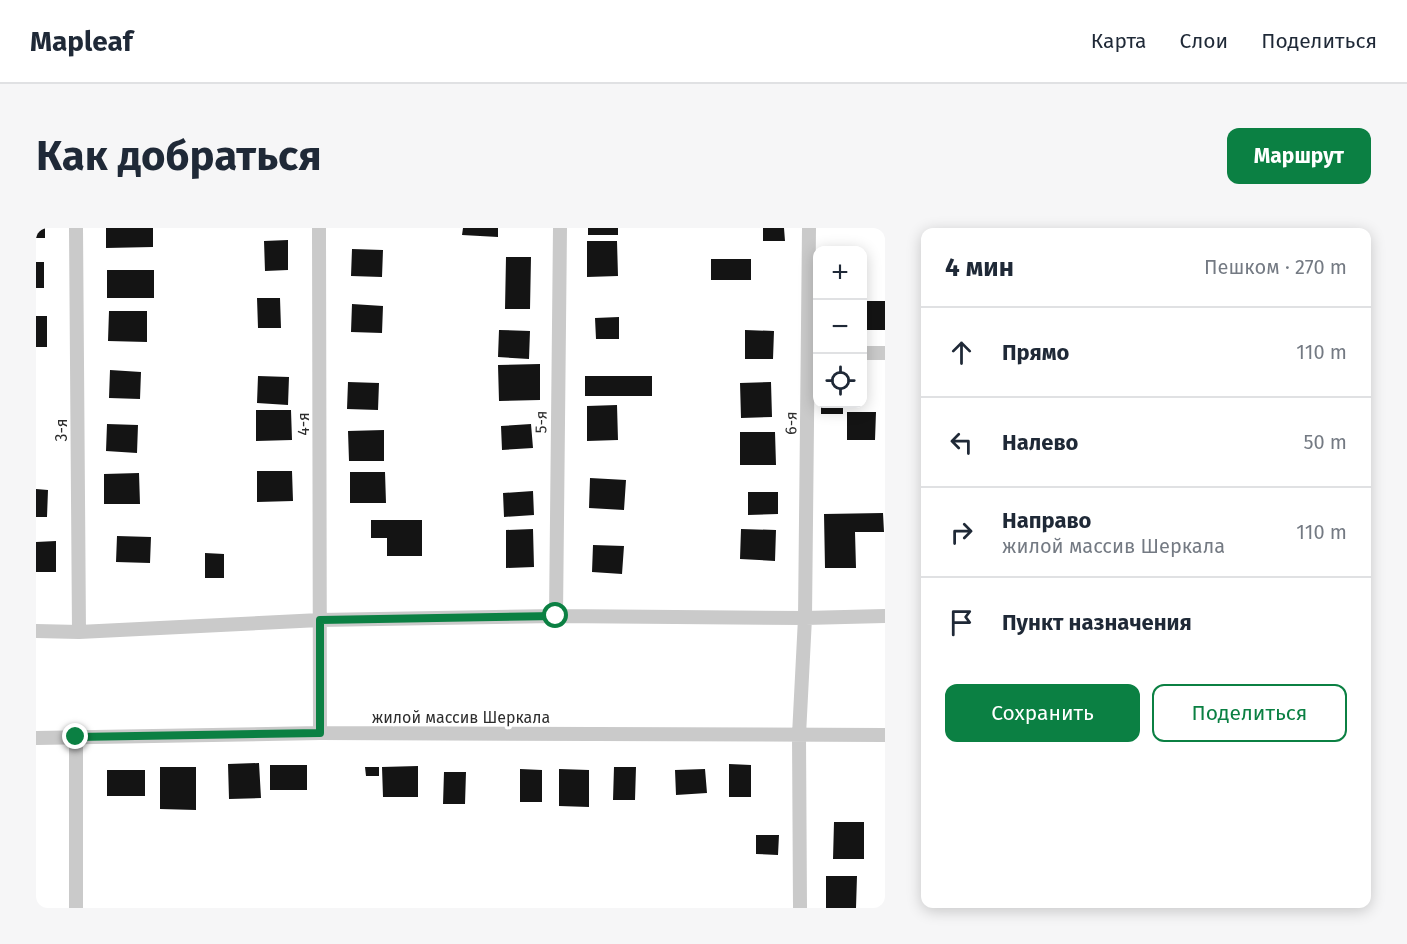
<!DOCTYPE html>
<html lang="ru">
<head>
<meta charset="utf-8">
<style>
  body { margin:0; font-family:"Fira Sans",sans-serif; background:#f6f6f7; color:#1f2937 }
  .controls { position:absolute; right:18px; top:18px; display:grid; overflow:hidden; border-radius:12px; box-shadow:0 3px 15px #0003 }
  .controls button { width:54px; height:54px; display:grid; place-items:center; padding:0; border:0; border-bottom:2px solid #e0e1e3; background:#fff; color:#1f2937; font:30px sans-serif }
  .stop { position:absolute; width:18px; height:18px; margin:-14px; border:4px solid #0b8043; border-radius:50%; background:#fff }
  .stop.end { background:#0b8043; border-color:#fff; box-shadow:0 2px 6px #0008 }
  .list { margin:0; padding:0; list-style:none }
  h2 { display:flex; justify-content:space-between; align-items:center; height:78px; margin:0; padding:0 24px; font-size:26px }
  h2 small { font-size:20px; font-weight:400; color:#747a83 }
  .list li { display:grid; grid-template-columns:39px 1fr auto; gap:18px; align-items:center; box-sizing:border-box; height:90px; padding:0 24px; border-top:2px solid #e0e1e3 }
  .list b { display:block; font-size:22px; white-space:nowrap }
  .list p { margin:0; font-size:20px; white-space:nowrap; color:#747a83 }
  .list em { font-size:20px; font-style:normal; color:#747a83 }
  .actions { display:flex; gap:12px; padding:18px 24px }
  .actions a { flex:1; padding:14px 0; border:2px solid #0b8043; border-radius:12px; text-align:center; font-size:21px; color:#0b8043 }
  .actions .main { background:#0b8043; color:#fff }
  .icon { flex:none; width:33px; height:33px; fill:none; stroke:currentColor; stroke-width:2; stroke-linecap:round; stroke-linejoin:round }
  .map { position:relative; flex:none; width:849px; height:680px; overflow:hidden; border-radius:12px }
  header { display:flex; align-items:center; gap:36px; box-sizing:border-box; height:84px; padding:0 30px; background:#fff; border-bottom:2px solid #e0e1e3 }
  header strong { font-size:28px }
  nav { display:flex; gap:33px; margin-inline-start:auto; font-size:21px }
  .intro { display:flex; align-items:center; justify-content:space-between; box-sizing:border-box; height:144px; padding:0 36px }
  h1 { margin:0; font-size:42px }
  .button { padding:15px 27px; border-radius:12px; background:#0b8043; color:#fff; font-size:21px; font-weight:700 }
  main { display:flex; gap:36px; padding:0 36px }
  aside { flex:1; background:#fff; border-radius:12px; box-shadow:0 3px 15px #0003 }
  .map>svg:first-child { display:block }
  .building { fill:#141414 }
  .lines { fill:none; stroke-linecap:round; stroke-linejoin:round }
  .street { stroke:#cacaca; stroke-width:14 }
  .route { stroke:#0b8043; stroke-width:8 }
  .labels { text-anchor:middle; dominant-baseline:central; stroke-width:6; stroke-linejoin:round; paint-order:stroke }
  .street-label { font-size:16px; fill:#2d2d2d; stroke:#fff }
</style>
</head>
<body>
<header>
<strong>Mapleaf</strong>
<nav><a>Карта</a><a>Слои</a><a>Поделиться</a></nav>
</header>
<div class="intro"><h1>Как добраться</h1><a class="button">Маршрут</a></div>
<main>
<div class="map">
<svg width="849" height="680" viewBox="0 0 849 680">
  <rect width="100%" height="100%" fill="#fff"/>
  <path class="building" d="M 0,0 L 9,0 L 9,10 L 0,10 Z
    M 70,0 L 117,0 L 117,19 L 70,20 Z
    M 427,0 L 462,0 L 462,9 L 426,7 Z
    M 552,0 L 582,0 L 582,7 L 552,7 Z
    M 727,0 L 748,0 L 749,13 L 727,13 Z
    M 252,12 L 252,42 L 229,43 L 228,13 Z
    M 551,13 L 581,13 L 582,48 L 551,49 Z
    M 316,21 L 347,22 L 346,49 L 315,48 Z
    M 470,29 L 495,29 L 494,81 L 469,81 Z
    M 675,31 L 715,31 L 715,52 L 675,52 Z
    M 0,34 L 8,34 L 8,60 L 0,60 Z
    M 71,42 L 118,42 L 118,70 L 71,70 Z
    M 221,70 L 244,70 L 245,100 L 222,100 Z
    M 826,73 L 849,73 L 849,102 L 826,102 Z
    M 316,76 L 347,78 L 346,105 L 315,104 Z
    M 73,83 L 111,83 L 111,114 L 72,113 Z
    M 0,88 L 11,88 L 11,119 L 0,119 Z
    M 583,89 L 583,111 L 560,111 L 559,90 Z
    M 463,102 L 494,103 L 493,131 L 462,129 Z
    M 709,102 L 738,103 L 737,131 L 709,131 Z
    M 504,136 L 504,172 L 463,173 L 462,137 Z
    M 74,142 L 105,144 L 104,171 L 73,170 Z
    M 222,148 L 253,149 L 252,177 L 221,175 Z
    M 549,148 L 616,148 L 616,168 L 549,168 Z
    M 312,154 L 343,155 L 342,182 L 311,181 Z
    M 735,154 L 736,189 L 705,190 L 704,155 Z
    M 785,176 L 807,176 L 807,186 L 785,186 Z
    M 581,177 L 582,212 L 551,213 L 551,178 Z
    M 220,182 L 255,182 L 256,212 L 220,213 Z
    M 811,184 L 840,184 L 839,212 L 811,212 Z
    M 71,196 L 102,197 L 101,225 L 70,223 Z
    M 495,196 L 497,220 L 466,222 L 465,198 Z
    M 348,202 L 348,233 L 313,233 L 312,203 Z
    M 704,204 L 739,204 L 740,237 L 704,237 Z
    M 221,243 L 256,243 L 257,273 L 221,274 Z
    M 314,244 L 349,244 L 350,275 L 314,275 Z
    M 103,245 L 104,276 L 68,276 L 68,246 Z
    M 554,250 L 590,252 L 588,282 L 553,280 Z
    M 0,261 L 12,262 L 11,289 L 0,289 Z
    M 497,263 L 498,287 L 468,289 L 467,265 Z
    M 712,264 L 742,264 L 742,286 L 712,287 Z
    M 847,285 L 848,304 L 819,304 L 820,340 L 789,340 L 788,286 Z
    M 335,292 L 386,292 L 386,328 L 351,328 L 351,310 L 335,310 Z
    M 497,301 L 498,339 L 470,340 L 470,302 Z
    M 705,301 L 740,302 L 739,333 L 704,331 Z
    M 81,308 L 115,309 L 114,335 L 80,334 Z
    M 20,313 L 20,344 L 0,344 L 0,314 Z
    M 557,317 L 588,318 L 586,346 L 556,344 Z
    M 169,325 L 188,326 L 188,350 L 169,350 Z
    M 223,535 L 225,570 L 193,571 L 192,536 Z
    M 693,536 L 715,537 L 715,569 L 693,569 Z
    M 234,537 L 271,537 L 271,562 L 234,562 Z
    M 382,538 L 382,569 L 347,569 L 346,539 Z
    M 124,539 L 160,539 L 160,582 L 124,581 Z
    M 329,539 L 343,539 L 343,548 L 330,548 Z
    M 578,539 L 600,539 L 599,572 L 577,572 Z
    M 484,541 L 506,542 L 506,574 L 484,574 Z
    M 523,541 L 553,542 L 553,579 L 523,578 Z
    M 669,541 L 671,565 L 640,567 L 639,542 Z
    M 71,542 L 109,542 L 109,568 L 71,568 Z
    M 408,544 L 430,544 L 429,576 L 407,576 Z
    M 798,594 L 828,594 L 828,631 L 797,631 Z
    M 720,607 L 743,607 L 742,627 L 720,626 Z
    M 790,648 L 821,648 L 820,680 L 790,680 Z"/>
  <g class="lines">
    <path class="street" d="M 40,0 L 43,404
      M 283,0 L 284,505
      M 826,125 L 849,125
      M 520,388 L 524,0
      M 0,403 L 43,404 L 284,392 L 520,388 L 769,390 L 849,388
      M 40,509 L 40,680
      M 0,510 L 284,505 L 849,507
      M 764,680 L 763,507 L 769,390 L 773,0"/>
  </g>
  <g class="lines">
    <path class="route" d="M 40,509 L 284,505 L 284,392 L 520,388"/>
  </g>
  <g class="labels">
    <g class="street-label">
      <text transform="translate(505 194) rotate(-89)">5-я</text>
      <text transform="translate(755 195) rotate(-89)">6-я</text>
      <text transform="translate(267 196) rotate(-90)">4-я</text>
      <text transform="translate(25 202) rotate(-90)">3-я</text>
      <text x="425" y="489">жилой массив Шеркала</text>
    </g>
  </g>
</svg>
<div class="controls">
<button>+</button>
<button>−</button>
<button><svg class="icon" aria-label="locate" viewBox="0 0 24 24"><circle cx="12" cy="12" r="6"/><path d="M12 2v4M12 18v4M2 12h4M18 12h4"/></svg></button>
</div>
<div class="stop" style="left:520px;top:388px"></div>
<div class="stop end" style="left:40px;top:509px"></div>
</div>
<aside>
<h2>4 мин<small>Пешком · 270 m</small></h2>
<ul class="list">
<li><svg class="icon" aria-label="ahead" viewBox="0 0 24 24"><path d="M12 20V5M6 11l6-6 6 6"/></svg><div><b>Прямо</b></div><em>110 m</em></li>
<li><svg class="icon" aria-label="left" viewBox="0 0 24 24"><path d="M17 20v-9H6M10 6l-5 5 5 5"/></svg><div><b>Налево</b></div><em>50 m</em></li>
<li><svg class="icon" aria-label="right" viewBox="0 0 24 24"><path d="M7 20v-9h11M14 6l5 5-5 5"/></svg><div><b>Направо</b><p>жилой массив Шеркала</p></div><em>110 m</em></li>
<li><svg class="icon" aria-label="arrive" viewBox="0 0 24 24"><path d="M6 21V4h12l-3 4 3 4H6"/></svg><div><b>Пункт назначения</b></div></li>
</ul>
<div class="actions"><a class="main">Сохранить</a><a>Поделиться</a></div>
</aside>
</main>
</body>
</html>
